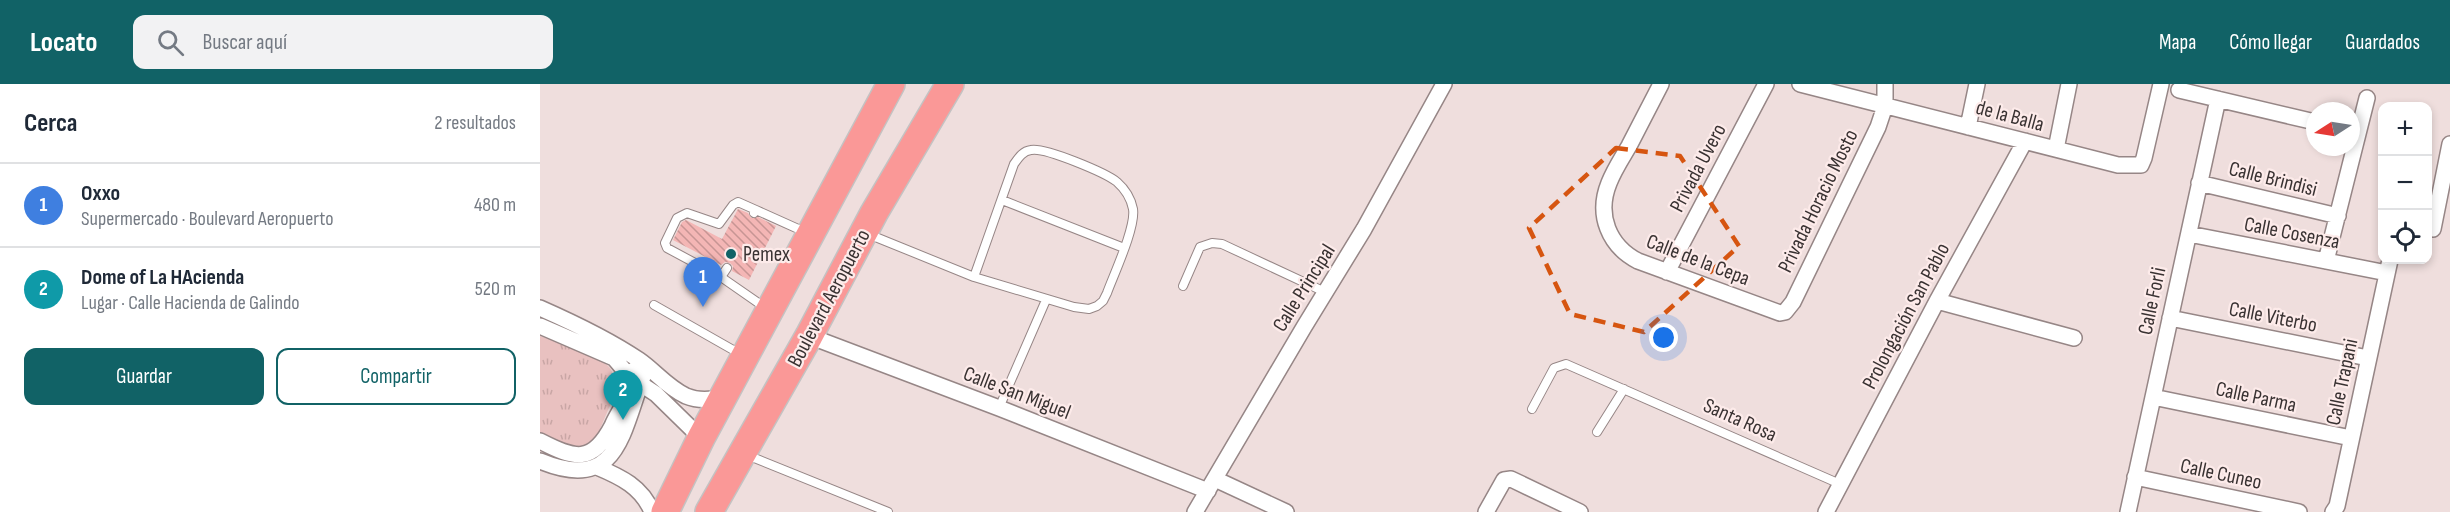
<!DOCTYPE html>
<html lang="es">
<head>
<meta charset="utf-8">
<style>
  body { margin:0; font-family:"Sofia Sans Condensed",sans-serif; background:#f2f2f3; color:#1f2937 }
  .controls { position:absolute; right:18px; top:18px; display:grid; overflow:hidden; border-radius:12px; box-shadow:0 3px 9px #0003 }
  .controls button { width:54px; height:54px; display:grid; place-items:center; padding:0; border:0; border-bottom:2px solid #e0e1e3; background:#fff; color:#1f2937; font:30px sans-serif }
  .compass { position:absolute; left:1766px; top:18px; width:54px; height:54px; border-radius:50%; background:#fff; box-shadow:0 3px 9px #0003; rotate:258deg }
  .you { position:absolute; left:1124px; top:254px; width:21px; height:21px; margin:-15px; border:4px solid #fff; border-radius:50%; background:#1a73e8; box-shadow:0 0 0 9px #1a73e833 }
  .badge { display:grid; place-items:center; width:39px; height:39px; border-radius:50%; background:#116266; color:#fff; font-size:20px; font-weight:700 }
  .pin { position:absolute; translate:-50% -50px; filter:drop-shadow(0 2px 3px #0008) }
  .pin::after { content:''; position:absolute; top:32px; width:21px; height:18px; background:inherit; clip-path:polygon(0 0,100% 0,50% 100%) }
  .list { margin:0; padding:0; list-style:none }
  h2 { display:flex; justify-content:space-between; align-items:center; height:78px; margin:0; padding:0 24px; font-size:26px }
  h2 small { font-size:20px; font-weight:400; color:#747a83 }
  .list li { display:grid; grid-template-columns:39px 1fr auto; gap:18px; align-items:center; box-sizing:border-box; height:84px; padding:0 24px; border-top:2px solid #e0e1e3 }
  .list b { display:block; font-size:22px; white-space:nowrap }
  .list p { margin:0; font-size:20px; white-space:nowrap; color:#747a83 }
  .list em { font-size:20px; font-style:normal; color:#747a83 }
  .actions { display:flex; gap:12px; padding:18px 24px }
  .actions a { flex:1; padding:14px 0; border:2px solid #116266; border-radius:12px; text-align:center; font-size:21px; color:#116266 }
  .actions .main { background:#116266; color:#fff }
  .icon { flex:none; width:33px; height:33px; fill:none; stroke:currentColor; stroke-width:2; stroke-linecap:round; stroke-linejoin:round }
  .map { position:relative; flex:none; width:1910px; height:428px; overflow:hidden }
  header { display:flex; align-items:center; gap:36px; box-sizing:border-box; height:84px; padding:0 30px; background:#116266; color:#fff }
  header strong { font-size:28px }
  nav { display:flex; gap:33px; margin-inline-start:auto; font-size:21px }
  .search { width:420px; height:54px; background:#f2f2f3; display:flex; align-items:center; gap:15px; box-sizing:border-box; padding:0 21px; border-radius:12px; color:#747a83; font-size:22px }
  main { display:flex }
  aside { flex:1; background:#fff }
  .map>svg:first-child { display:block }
  .grass { fill:url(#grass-tufts) }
  .building { fill:url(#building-back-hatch) }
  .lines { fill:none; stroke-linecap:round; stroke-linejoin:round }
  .lane-casing { stroke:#968686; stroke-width:10 }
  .street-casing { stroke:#968686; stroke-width:18 }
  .highway-casing { stroke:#c4c2c2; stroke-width:30 }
  .lane { stroke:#fff; stroke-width:8 }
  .street { stroke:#fff; stroke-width:15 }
  .highway { stroke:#fa9897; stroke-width:27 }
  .marked { fill:none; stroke:#d65510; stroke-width:4.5; stroke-dasharray:12 8; stroke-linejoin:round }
  .poi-dot { fill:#116266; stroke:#fdebea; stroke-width:2 }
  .labels { text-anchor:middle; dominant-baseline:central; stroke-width:4.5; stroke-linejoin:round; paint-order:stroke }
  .street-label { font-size:21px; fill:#393232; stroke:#fdebea }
  .poi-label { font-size:21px; fill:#393232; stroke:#fdebea; text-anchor:start }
</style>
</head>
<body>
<header>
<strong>Locato</strong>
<div class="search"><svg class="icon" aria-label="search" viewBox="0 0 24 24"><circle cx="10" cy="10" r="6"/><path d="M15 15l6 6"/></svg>Buscar aquí</div>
<nav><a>Mapa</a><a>Cómo llegar</a><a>Guardados</a></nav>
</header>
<main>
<aside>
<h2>Cerca<small>2 resultados</small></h2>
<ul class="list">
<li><span class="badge" style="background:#3f7fe0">1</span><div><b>Oxxo</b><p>Supermercado · Boulevard Aeropuerto</p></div><em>480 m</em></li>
<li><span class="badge" style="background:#0f9aa8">2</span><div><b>Dome of La HAcienda</b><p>Lugar · Calle Hacienda de Galindo</p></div><em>520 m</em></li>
</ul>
<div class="actions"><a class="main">Guardar</a><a>Compartir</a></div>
</aside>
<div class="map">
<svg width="1910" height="428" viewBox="0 0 1910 428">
  <defs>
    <pattern id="grass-tufts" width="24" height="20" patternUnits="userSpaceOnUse" patternTransform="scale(1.5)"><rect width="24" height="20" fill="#e9c1c0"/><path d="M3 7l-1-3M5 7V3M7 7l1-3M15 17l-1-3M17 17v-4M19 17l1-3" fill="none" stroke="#c9a6a5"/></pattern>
    <pattern id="building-back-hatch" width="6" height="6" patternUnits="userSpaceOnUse" patternTransform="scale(1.5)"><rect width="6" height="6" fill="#f4b6b5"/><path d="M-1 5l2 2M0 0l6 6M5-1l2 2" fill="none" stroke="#c79594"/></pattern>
  </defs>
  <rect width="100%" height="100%" fill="#efdedd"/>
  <path class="grass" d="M 0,252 C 19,259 58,269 70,284 C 75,291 76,299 76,307 L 53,362 L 41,368 L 0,356 Z"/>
  <path class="building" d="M 198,125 L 208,129 L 211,134 L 218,133 L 236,142 L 209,196 L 192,187 L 193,182 L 190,179 L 185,178 L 181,181 L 133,156 L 142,138 L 146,136 L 182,155 Z"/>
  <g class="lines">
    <g class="lane-casing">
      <path id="lane" d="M 462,116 L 584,164
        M 214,129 L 216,126 L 265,148
        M 328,150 L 434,193 L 534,223 L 549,225 L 557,222 L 563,217 L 567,209 C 574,190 596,143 593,125 C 591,115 585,105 577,98 C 566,89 505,63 491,66 C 483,67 479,73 474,80 L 434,193
        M 187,184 L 181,193 L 227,225
        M 181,193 L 127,164 L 125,159 L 137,134 L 147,129 L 179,140 L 193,121 L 198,118 L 216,126
        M 643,202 L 660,163 L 672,159 L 682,160 L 785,208
        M 114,221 L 202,271
        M 459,324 L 506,216
        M 992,325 L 1014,284 L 1026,280 L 1300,400
        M 1057,348 L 1084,305
        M 207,371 L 348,428"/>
    </g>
    <g class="street-casing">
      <path id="street" d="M 1121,0 C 1110,21 1100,41 1089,62 C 1082,74 1074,86 1069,99 C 1056,131 1069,162 1098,177 L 1240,229 L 1245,228 L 1253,218 L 1338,43 L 1345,22 L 1345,0
        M 1260,0 L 1578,81 L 1601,81 L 1604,74 L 1621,0
        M 1639,6 L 1775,38
        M 1428,43 L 1437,0
        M 1516,65 L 1529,0
        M 1659,99 L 1798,132
        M 1893,145 L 1910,60
        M 1649,150 L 1847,189
        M 1786,177 L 1827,14
        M 1127,188 L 1226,0
        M 1397,217 L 1534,254
        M 0,224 C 34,239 68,255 99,276 C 115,287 127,303 146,312 C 158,317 171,316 183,313
        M 1630,234 L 1828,274
        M 0,242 L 74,274 L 90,293 L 116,310 L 161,354
        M 269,252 L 459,324 L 668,407
        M 1613,313 L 1811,354
        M 0,357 C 35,375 52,380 72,342 C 76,332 83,323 87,313 C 90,303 89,295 94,286
        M 0,377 C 79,410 82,347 104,290
        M 57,383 C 81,393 102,403 112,428
        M 1595,393 L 1759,428
        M 675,395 L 746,428
        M 655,428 L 764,243 L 824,145 L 904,0
        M 946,428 L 964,396 L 971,395 L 1040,428
        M 1286,428 L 1397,217 L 1485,57
        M 1588,428 L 1678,15
        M 1793,428 L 1797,422 L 1850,176"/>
    </g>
    <g class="highway-casing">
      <path id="highway" d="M 125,428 L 161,354 L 351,0
        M 169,428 L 269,252 L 334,129 L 410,0"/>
    </g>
    <use href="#lane" class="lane"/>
    <use href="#street" class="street"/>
    <use href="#highway" class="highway"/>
  </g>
  <path class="marked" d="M 1076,64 L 1140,72 L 1199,162 L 1104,248 L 1030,230 L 989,144 Z"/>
  <circle class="poi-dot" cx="191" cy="170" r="6"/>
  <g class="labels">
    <g class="street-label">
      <text transform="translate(1470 32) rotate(15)">de la Balla</text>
      <text transform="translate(1158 84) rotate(-62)">Privada Uvero</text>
      <text transform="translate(1733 95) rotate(14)">Calle Brindisi</text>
      <text transform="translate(1278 117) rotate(-64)">Privada Horacio Mosto</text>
      <text transform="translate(1752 149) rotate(11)">Calle Cosenza</text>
      <text transform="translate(1158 176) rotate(21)">Calle de la Cepa</text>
      <text transform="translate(764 204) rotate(-58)">Calle Principal</text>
      <text transform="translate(289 214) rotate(-62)">Boulevard Aeropuerto</text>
      <text transform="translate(1612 217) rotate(-78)">Calle Forli</text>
      <text transform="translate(1366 232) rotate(-62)">Prolongación San Pablo</text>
      <text transform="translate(1733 233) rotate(11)">Calle Viterbo</text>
      <text transform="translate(1802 298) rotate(-78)">Calle Trapani</text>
      <text transform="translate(477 309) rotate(21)">Calle San Miguel</text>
      <text transform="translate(1716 313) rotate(12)">Calle Parma</text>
      <text transform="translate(1200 336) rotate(24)">Santa Rosa</text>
      <text transform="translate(1681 390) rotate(12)">Calle Cuneo</text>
    </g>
    <g class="poi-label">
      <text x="203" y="170">Pemex</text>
    </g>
  </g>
</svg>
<div class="controls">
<button>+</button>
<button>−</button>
<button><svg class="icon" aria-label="locate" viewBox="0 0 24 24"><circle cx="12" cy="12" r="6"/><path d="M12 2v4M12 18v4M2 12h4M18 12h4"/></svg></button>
</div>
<svg class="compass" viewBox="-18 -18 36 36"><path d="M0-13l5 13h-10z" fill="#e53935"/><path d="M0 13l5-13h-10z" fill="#747a83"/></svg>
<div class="you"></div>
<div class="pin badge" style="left:163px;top:223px;background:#3f7fe0">1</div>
<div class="pin badge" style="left:83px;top:336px;background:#0f9aa8">2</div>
</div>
</main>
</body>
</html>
